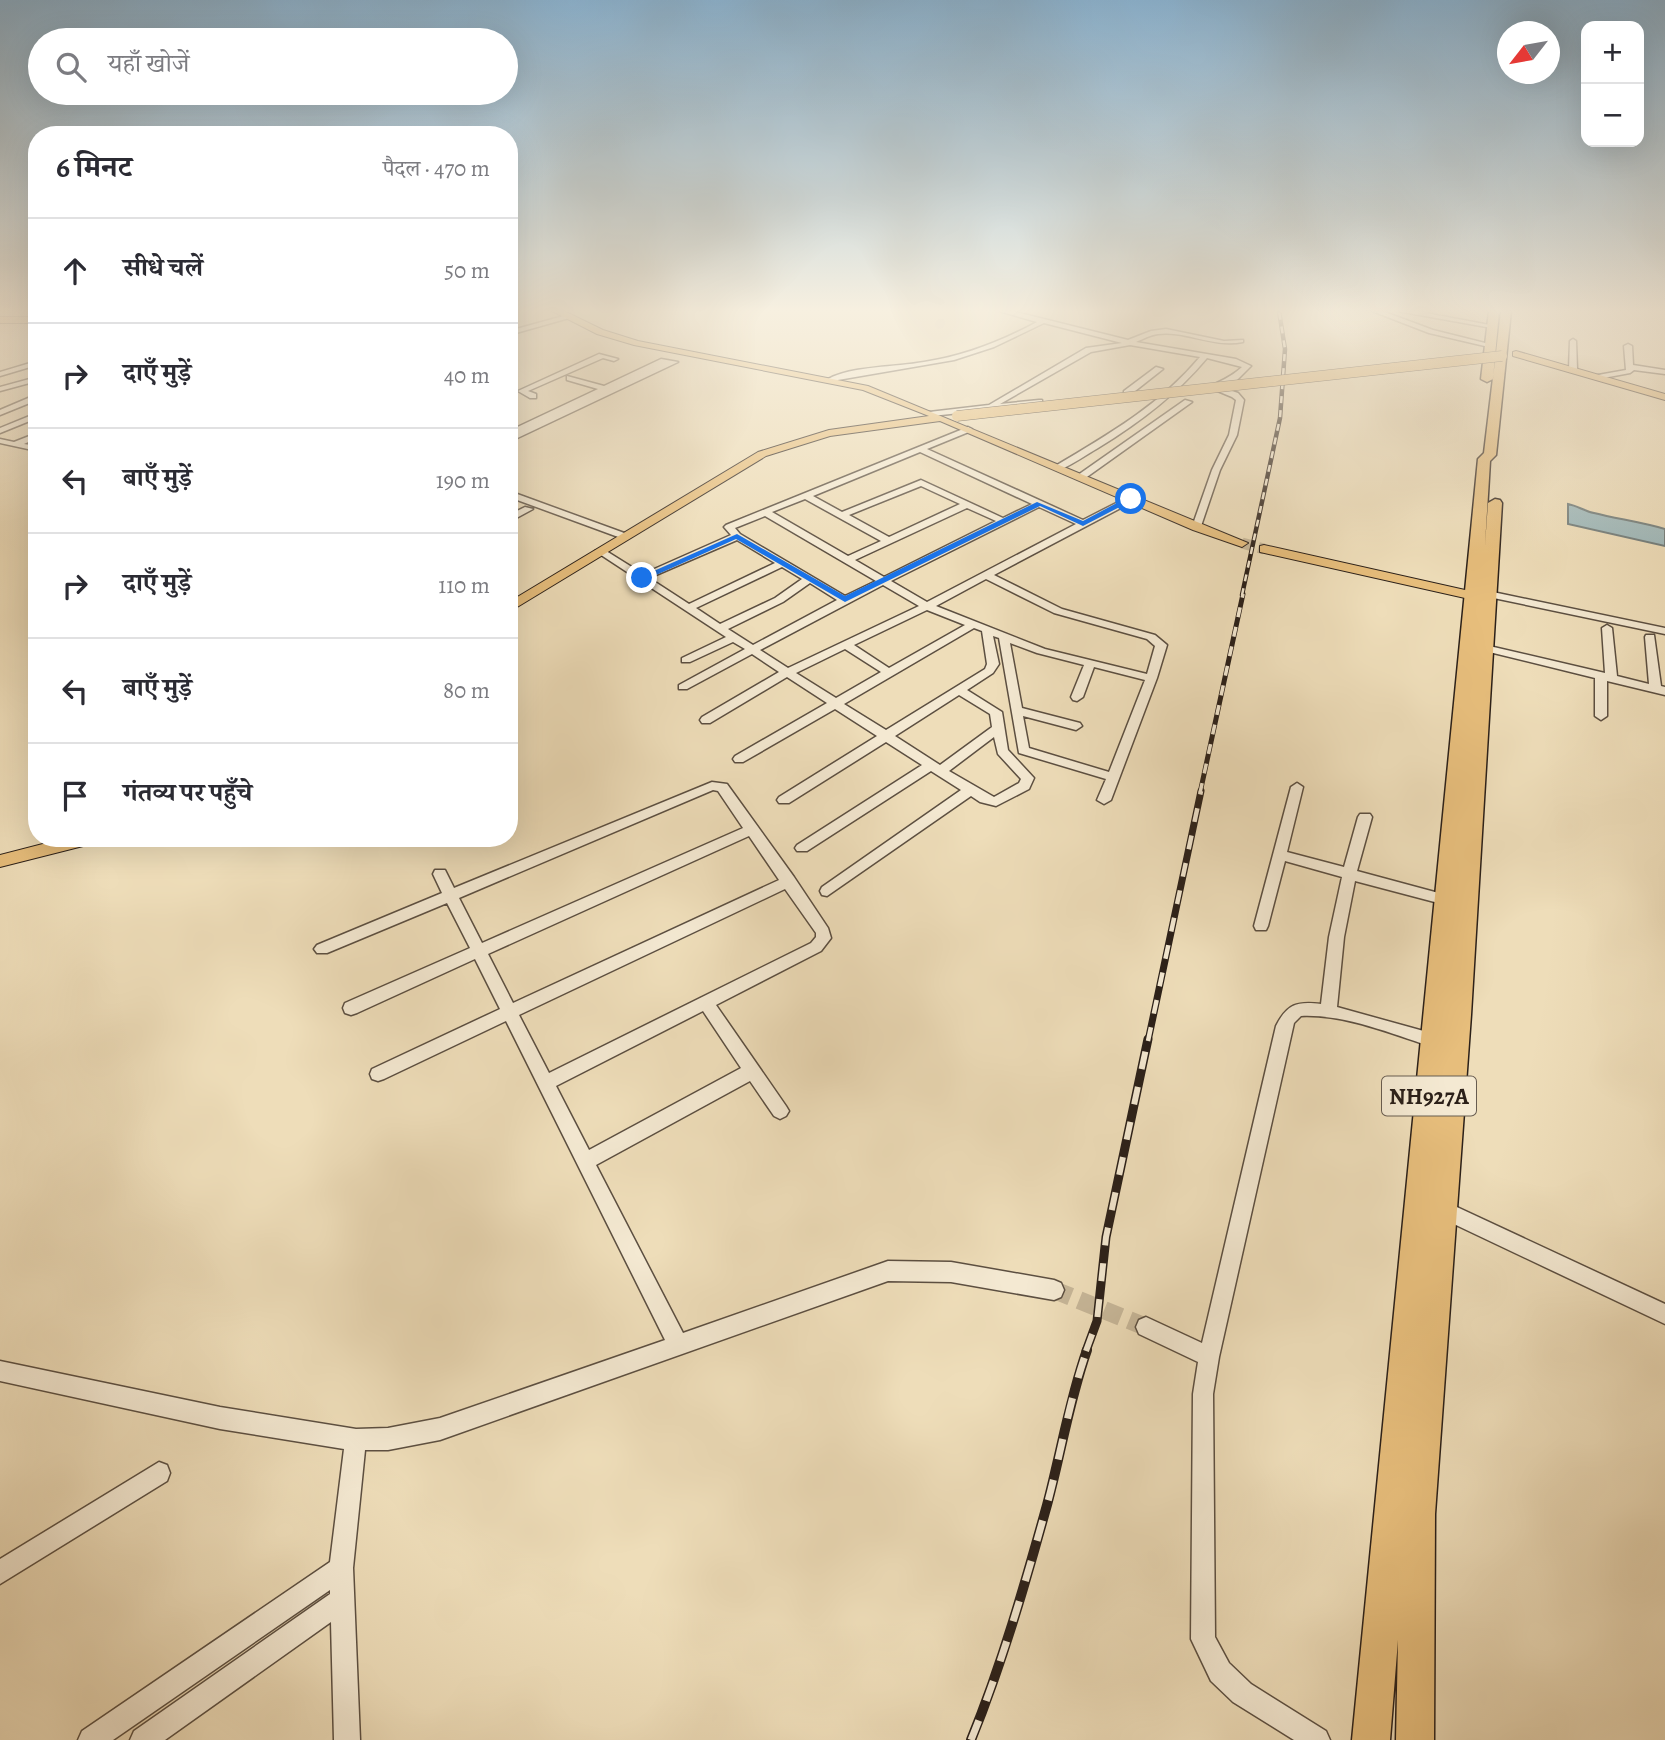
<!DOCTYPE html>
<html lang="hi">
<head>
<meta charset="utf-8">
<style>
  body { margin:0; font-family:Alegreya,"Noto Serif Devanagari",serif; background:#f2f2f3; color:#2b2b33 }
  .controls { position:absolute; right:21px; top:21px; display:grid; overflow:hidden; border-radius:14px; box-shadow:0 7px 28px #0002 }
  .controls button { width:63px; height:63px; display:grid; place-items:center; padding:0; border:0; border-bottom:2px solid #e1e1e2; background:#fff; color:#2b2b33; font:35px sans-serif }
  .compass { position:absolute; left:1497px; top:21px; width:63px; height:63px; border-radius:50%; background:#fff; box-shadow:0 7px 28px #0002; rotate:239deg }
  .stop { position:absolute; width:21px; height:21px; margin:-16px; border:5px solid #1a73e8; border-radius:50%; background:#fff }
  .stop.end { background:#1a73e8; border-color:#fff; box-shadow:0 2px 7px #0008 }
  .list { margin:0; padding:0; list-style:none }
  h2 { display:flex; justify-content:space-between; align-items:center; height:91px; margin:0; padding:0 28px; font-size:30px }
  h2 small { font-size:23px; font-weight:400; color:#7c7c81 }
  .list li { display:grid; grid-template-columns:46px 1fr auto; gap:21px; align-items:center; box-sizing:border-box; height:105px; padding:0 28px; border-top:2px solid #e1e1e2 }
  .list b { display:block; font-size:26px; white-space:nowrap }
  .list em { font-size:23px; font-style:normal; color:#7c7c81 }
  .icon { flex:none; width:38px; height:38px; fill:none; stroke:currentColor; stroke-width:2; stroke-linecap:round; stroke-linejoin:round }
  .map { position:relative; flex:none; width:1665px; height:1740px; overflow:hidden }
  .search { position:absolute; background:#fff; box-shadow:0 7px 28px #0002; left:28px; top:28px; width:490px; height:77px; display:flex; align-items:center; gap:18px; box-sizing:border-box; padding:0 24px; border-radius:38px; color:#7c7c81; font-size:26px }
  .panel { position:absolute; background:#fff; box-shadow:0 7px 28px #0002; left:28px; top:126px; width:490px; height:721px; border-radius:28px }
  .map>svg:first-child { display:block }
  .water { fill:#9fb9bb; stroke:#717c7a; stroke-width:2 }
  .lines { fill:none; stroke-linecap:round; stroke-linejoin:round }
  .minor-tunnel { stroke:#c7b799; stroke-width:18; stroke-dasharray:18 9; stroke-linecap:butt }
  .major-tunnel { stroke:#c7b799; stroke-width:11; stroke-dasharray:11 6; stroke-linecap:butt }
  .minor-casing { stroke:#5c4f41; stroke-width:3 }
  .major-casing { stroke:#2b2019; stroke-width:2 }
  .highway-casing { stroke:#2b2019; stroke-width:3 }
  .minor { fill:#f4e9d2; fill-rule:evenodd }
  .major { fill:#e7be7c; fill-rule:evenodd }
  .highway { fill:#e7be7c; fill-rule:evenodd }
  .rail-far4-casing { stroke:#2b2019; stroke-width:4.5 }
  .rail-far3-casing { stroke:#2b2019; stroke-width:5 }
  .rail-far2-casing { stroke:#2b2019; stroke-width:7 }
  .rail-far1-casing { stroke:#2b2019; stroke-width:9 }
  .rail-casing { stroke:#2b2019; stroke-width:10 }
  .rail-far4 { stroke:#f4e9d2; stroke-width:2.5; stroke-dasharray:7; stroke-linecap:butt }
  .rail-far3 { stroke:#f4e9d2; stroke-width:3.5; stroke-dasharray:10; stroke-linecap:butt }
  .rail-far2 { stroke:#f4e9d2; stroke-width:4.5; stroke-dasharray:14; stroke-linecap:butt }
  .rail-far1 { stroke:#f4e9d2; stroke-width:6; stroke-dasharray:18; stroke-linecap:butt }
  .rail { stroke:#f4e9d2; stroke-width:7; stroke-dasharray:21; stroke-linecap:butt }
  .major-bridge-casing { stroke:#2b2019; stroke-width:11; stroke-linecap:butt }
  .major-bridge { stroke:#e7be7c; stroke-width:10 }
  .route { fill:#1a73e8 }
  .labels { text-anchor:middle; dominant-baseline:central; stroke-width:6; stroke-linejoin:round; paint-order:stroke }
  .shield { fill:#f4e9d2; stroke:#675c50; stroke-width:2 }
  .shield-label { font-size:23px; font-weight:bold; fill:#2b2019 }
</style>
</head>
<body>
<div class="map">
<svg width="1665" height="1740" viewBox="0 0 1665 1740">
  <rect width="100%" height="100%" fill="#eeddb9"/>
  <filter id="stains"><feTurbulence type="fractalNoise" baseFrequency=".00286" numOctaves="4"/><feColorMatrix values="0 0 0 0 .2 0 0 0 0 .09 0 0 0 0 .02 0 0 0 .5 -.17"/></filter>
  <radialGradient id="worn" r=".72"><stop offset=".6" stop-color="#630" stop-opacity="0"/><stop offset="1" stop-color="#630" stop-opacity=".3"/></radialGradient>
  <path class="water" d="M 1568,504 C 1578,506 1584,511 1594,513 C 1618,519 1641,522 1665,529 L 1665,546 L 1568,524 Z"/>
  <g class="lines">
    <path class="minor-tunnel" d="M 1054,1290 L 1146,1327"/>
    <path class="major-tunnel" d="M 1242,543 L 1264,549"/>
    <g class="minor-casing">
      <path id="minor" d="M 509,311 L 514,311 L 509,314 Z
        M 999,311 L 1012,311 L 1128,340 L 1151,331 L 1166,329 L 1224,341 L 1243,340 L 1243,342 C 1212,348 1185,330 1158,334 C 1150,335 1143,339 1136,342 L 1236,359 L 1251,366 L 1235,382 L 1217,386 L 1238,393 L 1244,400 L 1237,435 L 1220,470 L 1200,529 L 1192,527 L 1212,470 L 1229,435 L 1236,400 L 1232,397 L 1208,387 C 1220,381 1230,378 1242,367 L 1207,358 C 1176,395 1139,423 1098,448 C 1086,455 1073,464 1060,470 L 1057,469 L 1057,465 C 1109,434 1161,404 1200,357 L 1130,345 L 1091,352 L 1000,404 L 1039,400 L 1042,400 L 1042,404 L 932,416 L 928,414 L 929,412 L 989,405 L 1086,348 L 1122,343 L 1044,323 L 994,347 L 954,360 L 832,381 L 828,379 C 852,366 896,367 924,362 C 964,356 1002,341 1037,322 Z
        M 1372,311 L 1382,311 L 1433,330 L 1493,345 L 1489,347 L 1429,333 Z
        M 1397,311 L 1415,311 L 1495,326 L 1492,328 Z
        M 567,315 L 569,318 L 509,335 L 509,331 Z
        M 1573,339 L 1576,341 L 1577,369 L 1573,371 L 1569,369 L 1570,341 Z
        M 1628,344 L 1632,346 L 1633,365 L 1665,370 L 1665,374 L 1634,370 L 1630,373 L 1598,379 L 1598,375 L 1626,370 L 1624,346 Z
        M 599,354 L 618,359 L 614,361 L 603,358 L 528,391 L 536,394 L 536,398 L 530,398 L 518,391 Z
        M 661,359 L 678,362 L 509,442 L 509,431 L 598,389 L 567,380 L 567,376 L 604,386 Z
        M 37,361 L 37,365 L 0,376 L 0,372 Z
        M 1156,367 L 1163,369 L 1130,395 L 1124,395 L 1124,391 Z
        M 37,377 L 37,381 L 0,391 L 0,387 Z
        M 33,396 L 37,396 L 37,400 L 0,415 L 0,410 Z
        M 1185,400 L 1192,402 L 1084,479 L 1078,479 L 1078,475 Z
        M 37,413 L 37,418 L 0,433 L 0,428 Z
        M 968,427 L 972,429 L 971,431 L 927,449 L 1083,520 L 1128,497 L 1134,497 L 1134,501 L 994,575 L 1062,609 L 1155,635 L 1167,645 L 1157,678 L 1111,800 L 1104,804 L 1097,800 L 1106,779 L 1019,753 L 999,638 L 993,636 L 999,664 L 993,673 L 967,690 L 1002,712 L 1008,750 L 1034,778 L 1029,789 L 996,806 L 980,802 L 971,796 L 827,896 L 822,895 L 820,891 L 822,887 L 961,790 L 931,771 L 807,851 L 797,851 L 795,848 L 797,845 L 922,765 L 886,742 L 789,803 L 779,803 L 777,800 L 779,797 L 877,736 L 835,709 L 743,762 L 735,762 L 733,759 L 735,756 L 827,703 L 787,677 L 710,723 L 702,723 L 700,720 L 702,717 L 779,672 L 752,654 L 687,689 L 679,689 L 679,685 L 745,649 L 733,642 L 690,662 L 682,662 L 682,658 L 726,637 L 595,551 L 603,549 L 643,574 L 731,535 L 724,527 L 726,525 ZM 920,452 L 1032,504 L 1003,518 L 921,480 L 842,512 L 813,496 ZM 921,486 L 960,504 L 889,537 L 849,515 ZM 805,499 L 881,541 L 848,556 L 772,512 ZM 1039,507 L 1076,524 L 927,602 L 891,581 ZM 967,508 L 996,521 L 884,577 L 855,560 ZM 765,516 L 876,581 L 845,596 L 740,534 L 735,528 ZM 737,540 L 775,563 L 689,604 L 649,578 ZM 782,567 L 802,579 L 775,598 L 720,624 L 696,608 ZM 986,579 L 1054,613 L 1147,639 L 1155,646 L 1147,674 L 1045,649 L 936,606 ZM 810,583 L 837,600 L 753,645 L 728,629 L 783,602 ZM 883,585 L 919,606 L 788,668 L 760,650 ZM 927,610 L 965,625 L 889,668 L 854,645 ZM 974,628 L 982,631 L 987,664 L 985,669 L 886,730 L 844,704 ZM 1010,643 L 1037,653 L 1084,665 L 1071,697 L 1073,700 L 1077,701 L 1083,697 L 1094,667 L 1145,680 L 1109,772 L 1029,748 L 1023,716 L 1076,730 L 1082,726 L 1080,723 L 1022,708 ZM 845,649 L 881,672 L 836,698 L 796,673 ZM 959,695 L 990,714 L 992,727 L 940,765 L 895,736 ZM 994,737 L 998,754 L 1021,779 L 1019,783 L 994,797 L 949,771 Z
        M 37,433 L 37,438 L 24,444 L 37,446 L 37,451 L 0,443 L 0,439 L 14,442 Z
        M 509,491 L 627,534 L 629,536 L 621,538 L 509,497 Z
        M 525,507 L 533,509 L 509,522 L 509,515 Z
        M 1488,591 L 1665,628 L 1665,634 L 1484,596 L 1484,592 Z
        M 1607,625 L 1612,628 L 1617,676 L 1649,684 L 1645,637 L 1646,635 L 1654,635 L 1661,686 L 1665,687 L 1665,695 L 1607,681 L 1607,716 L 1601,720 L 1595,716 L 1595,678 L 1481,650 L 1479,648 L 1485,645 L 1605,673 L 1602,628 Z
        M 712,782 L 727,784 L 794,877 L 828,928 L 831,938 L 821,951 L 716,1005 L 786,1106 L 789,1111 L 786,1116 L 780,1119 L 774,1116 L 750,1081 L 596,1165 L 683,1333 L 888,1261 L 951,1262 L 1054,1280 L 1061,1283 L 1064,1290 L 1061,1297 L 1054,1300 L 951,1282 L 888,1281 L 440,1440 L 388,1450 L 365,1450 L 353,1568 L 360,1740 L 334,1740 L 331,1622 L 165,1740 L 130,1740 L 134,1731 L 330,1594 L 330,1590 L 113,1740 L 78,1740 L 82,1731 L 330,1562 L 344,1449 L 220,1429 L 0,1381 L 0,1361 L 220,1407 L 356,1429 L 388,1428 L 440,1418 L 665,1340 L 506,1021 L 384,1079 L 378,1081 L 372,1079 L 370,1074 L 372,1069 L 500,1009 L 475,959 L 357,1013 L 351,1015 L 345,1013 L 343,1008 L 345,1003 L 470,948 L 447,903 L 327,953 L 317,953 L 314,949 L 317,945 L 442,893 L 433,874 L 435,870 L 445,870 L 454,888 ZM 713,790 L 718,791 L 743,828 L 482,943 L 459,898 ZM 749,836 L 779,880 L 513,1003 L 488,954 ZM 785,889 L 816,933 L 816,937 L 811,943 L 549,1073 L 519,1015 ZM 703,1011 L 741,1068 L 589,1150 L 556,1086 Z
        M 1297,783 L 1303,787 L 1287,852 L 1344,867 L 1358,817 L 1360,814 L 1370,814 L 1372,817 L 1357,871 L 1446,895 L 1451,896 L 1453,900 L 1451,904 L 1446,905 L 1355,881 L 1344,937 L 1337,1007 L 1438,1035 L 1444,1037 L 1446,1042 L 1444,1047 L 1438,1049 C 1395,1035 1346,1014 1301,1016 L 1294,1023 L 1219,1357 L 1213,1394 L 1215,1637 L 1229,1663 L 1251,1684 L 1326,1731 L 1330,1740 L 1294,1740 L 1233,1702 L 1211,1681 L 1191,1639 L 1193,1394 L 1198,1362 L 1139,1334 L 1136,1327 L 1139,1320 L 1146,1317 L 1202,1343 L 1276,1026 C 1287,1004 1297,1001 1321,1004 L 1329,937 L 1342,877 L 1285,861 L 1268,926 L 1266,930 L 1256,930 L 1254,926 L 1291,787 Z
        M 1444,1201 L 1665,1304 L 1665,1324 L 1437,1216 L 1435,1210 L 1437,1204 Z
        M 159,1462 L 167,1465 L 170,1473 L 167,1481 L 0,1584 L 0,1559 Z"/>
    </g>
    <g class="major-casing">
      <path id="major" d="M 552,311 L 564,311 L 603,330 L 638,341 L 868,386 L 1248,543 L 1242,547 L 1193,530 L 940,421 L 830,436 L 766,456 L 509,612 L 509,602 L 758,452 L 829,430 L 929,416 L 863,390 L 634,345 L 597,334 Z
        M 0,317 L 37,317 L 37,323 L 0,323 Z
        M 1516,351 L 1665,394 L 1665,400 L 1513,356 L 1513,352 Z
        M 1264,545 L 1474,592 L 1480,596 L 1474,600 L 1260,552 L 1260,546 Z
        M 66,838 L 99,838 L 91,844 L 0,867 L 0,855 Z"/>
    </g>
    <g class="highway-casing">
      <path id="highway" d="M 1489,311 L 1499,311 L 1493,379 L 1487,382 L 1481,379 Z
        M 1501,311 L 1511,311 L 1496,455 L 1490,461 L 1485,545 L 1488,503 L 1495,499 L 1500,500 L 1502,503 L 1471,1015 L 1435,1514 L 1434,1740 L 1396,1740 L 1398,1640 L 1390,1740 L 1352,1740 L 1478,459 L 1484,453 Z"/>
    </g>
    <use href="#minor" class="minor"/>
    <use href="#major" class="major"/>
    <use href="#highway" class="highway"/>
    <g class="rail-far4-casing">
      <path id="rail-far4" d="M 1242,595 L 1280,418 L 1285,349 L 1279,311"/>
    </g>
    <g class="rail-far3-casing">
      <path id="rail-far3" d="M 1200,793 L 1243,594"/>
    </g>
    <g class="rail-far2-casing">
      <path id="rail-far2" d="M 1148,1041 L 1201,791"/>
    </g>
    <g class="rail-far1-casing">
      <path id="rail-far1" d="M 1086,1351 L 1097,1321 L 1106,1237 L 1148,1039"/>
    </g>
    <g class="rail-casing">
      <path id="rail" d="M 971,1740 C 1002,1664 1025,1584 1047,1505 C 1061,1453 1069,1401 1087,1350"/>
    </g>
    <use href="#rail-far4" class="rail-far4"/>
    <use href="#rail-far3" class="rail-far3"/>
    <use href="#rail-far2" class="rail-far2"/>
    <use href="#rail-far1" class="rail-far1"/>
    <use href="#rail" class="rail"/>
    <g class="major-bridge-casing">
      <path id="major-bridge" d="M 957,416 L 1502,356"/>
    </g>
    <use href="#major-bridge" class="major-bridge"/>
  </g>
  <linearGradient id="sky" x2="0" y2="1"><stop stop-color="#8bb6d6"/><stop offset="0.56" stop-color="#f7f0e0"/><stop offset="1" stop-color="#f7f0e0" stop-opacity="0"/></linearGradient>
  <rect width="1665" height="555" fill="url(#sky)"/>
  <path class="route" d="M 1128,497 L 1135,499 L 1083,526 L 1040,506 L 845,602 L 736,539 L 645,580 L 638,578 L 737,534 L 845,596 L 1037,502 L 1083,521 Z"/>
  <g class="labels">
    <rect class="shield" x="1382" y="1076.5" width="94" height="39" rx="5"/>
    <g class="shield-label">
      <text x="1429" y="1096">NH927A</text>
    </g>
  </g>
  <rect width="100%" height="100%" filter="url(#stains)"/>
  <rect width="100%" height="100%" fill="url(#worn)"/>
</svg>
<div class="controls">
<button>+</button>
<button>−</button>
</div>
<svg class="compass" viewBox="-18 -18 36 36"><path d="M0-13l5 13h-10z" fill="#e53935"/><path d="M0 13l5-13h-10z" fill="#7c7c81"/></svg>
<div class="stop" style="left:1131px;top:499px"></div>
<div class="stop end" style="left:642px;top:578px"></div>
<div class="search"><svg class="icon" aria-label="search" viewBox="0 0 24 24"><circle cx="10" cy="10" r="6"/><path d="M15 15l6 6"/></svg>यहाँ खोजें</div>
<section class="panel">
<h2>6 मिनट<small>पैदल · 470 m</small></h2>
<ul class="list">
<li><svg class="icon" aria-label="ahead" viewBox="0 0 24 24"><path d="M12 20V5M6 11l6-6 6 6"/></svg><div><b>सीधे चलें</b></div><em>50 m</em></li>
<li><svg class="icon" aria-label="right" viewBox="0 0 24 24"><path d="M7 20v-9h11M14 6l5 5-5 5"/></svg><div><b>दाएँ मुड़ें</b></div><em>40 m</em></li>
<li><svg class="icon" aria-label="left" viewBox="0 0 24 24"><path d="M17 20v-9H6M10 6l-5 5 5 5"/></svg><div><b>बाएँ मुड़ें</b></div><em>190 m</em></li>
<li><svg class="icon" aria-label="right" viewBox="0 0 24 24"><path d="M7 20v-9h11M14 6l5 5-5 5"/></svg><div><b>दाएँ मुड़ें</b></div><em>110 m</em></li>
<li><svg class="icon" aria-label="left" viewBox="0 0 24 24"><path d="M17 20v-9H6M10 6l-5 5 5 5"/></svg><div><b>बाएँ मुड़ें</b></div><em>80 m</em></li>
<li><svg class="icon" aria-label="arrive" viewBox="0 0 24 24"><path d="M6 21V4h12l-3 4 3 4H6"/></svg><div><b>गंतव्य पर पहुँचे</b></div></li>
</ul>
</section>
</div>
</body>
</html>
